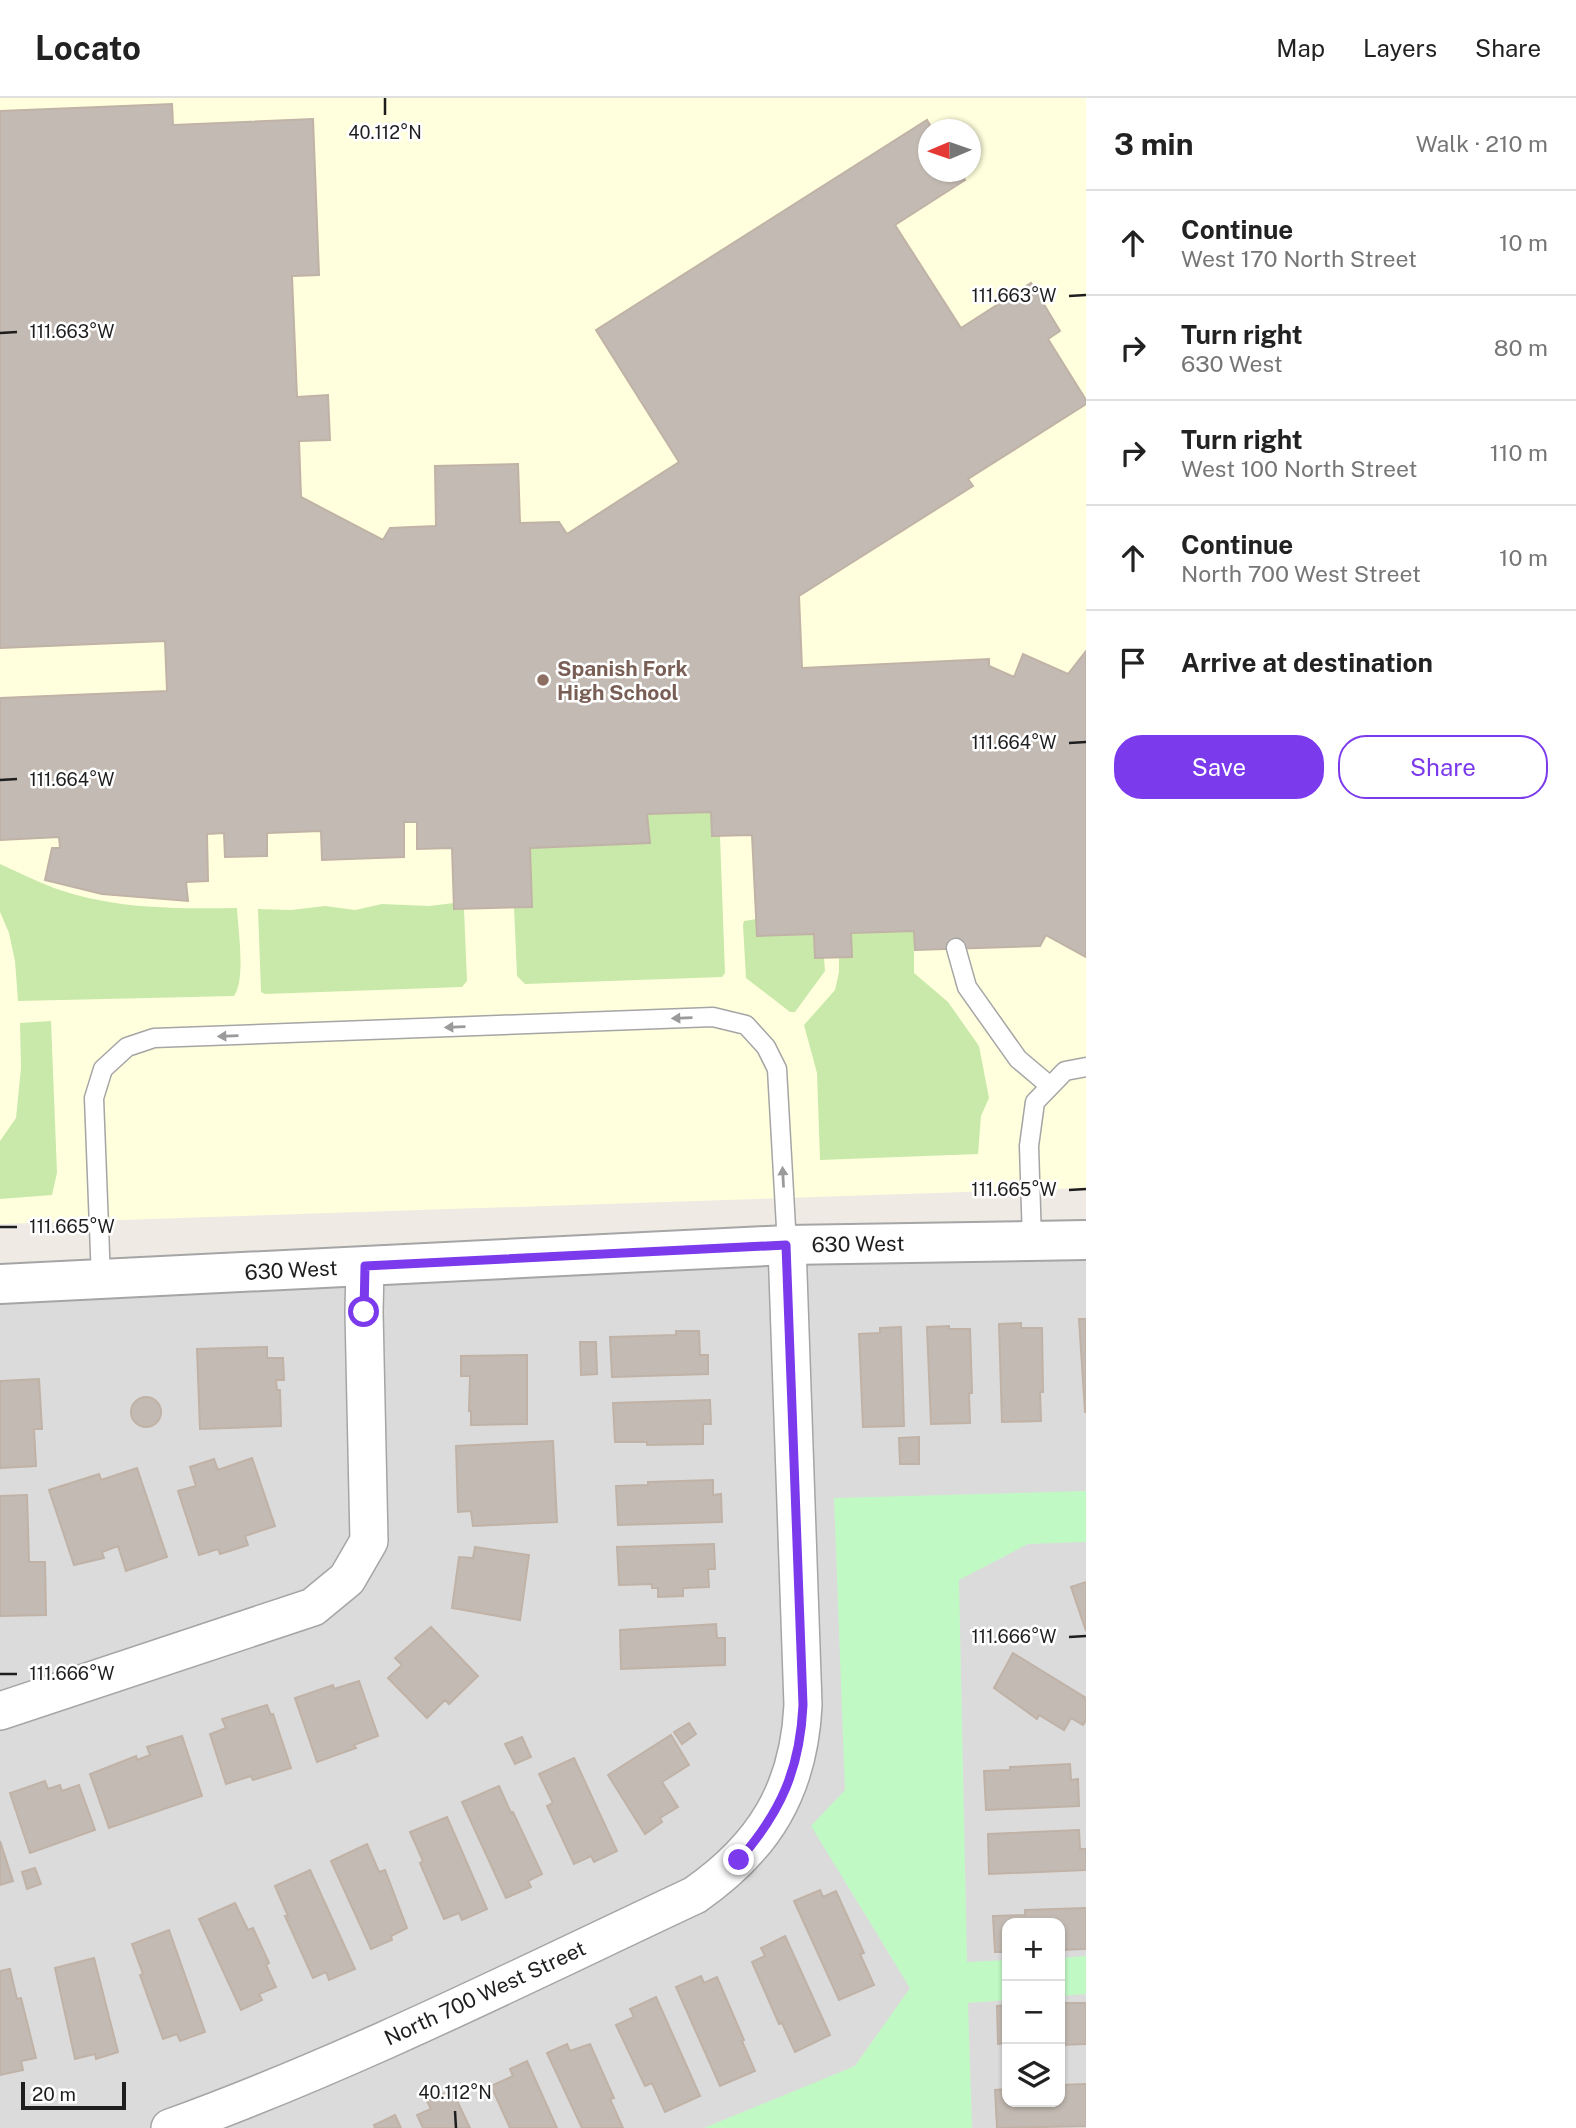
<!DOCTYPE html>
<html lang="en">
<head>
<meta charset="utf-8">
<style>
  body { margin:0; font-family:"Public Sans",sans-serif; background:#f6f6f6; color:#222 }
  .controls { position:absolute; right:21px; bottom:21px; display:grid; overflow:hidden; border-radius:14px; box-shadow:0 2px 5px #0004 }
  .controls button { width:63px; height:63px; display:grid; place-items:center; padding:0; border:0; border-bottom:2px solid #e0e0e0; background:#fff; color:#222; font:35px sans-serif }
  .compass { position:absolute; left:918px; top:21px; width:63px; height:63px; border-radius:50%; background:#fff; box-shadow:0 2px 5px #0004; rotate:268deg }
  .scale { position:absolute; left:21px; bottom:18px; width:105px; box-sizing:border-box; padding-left:7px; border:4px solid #1e1e1e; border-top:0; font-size:19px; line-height:24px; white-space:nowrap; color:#1e1e1e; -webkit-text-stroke:5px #fff; paint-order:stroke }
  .stop { position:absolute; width:21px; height:21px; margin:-16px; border:5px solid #7c3aed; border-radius:50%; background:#fff }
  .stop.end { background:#7c3aed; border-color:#fff; box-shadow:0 2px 7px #0008 }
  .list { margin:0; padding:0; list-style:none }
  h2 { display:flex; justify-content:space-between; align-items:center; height:91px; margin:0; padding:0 28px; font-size:30px }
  h2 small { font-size:23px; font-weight:400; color:#767676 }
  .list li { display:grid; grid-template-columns:46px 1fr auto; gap:21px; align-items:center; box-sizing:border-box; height:105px; padding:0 28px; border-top:2px solid #e0e0e0 }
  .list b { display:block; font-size:26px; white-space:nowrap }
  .list p { margin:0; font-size:23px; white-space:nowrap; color:#767676 }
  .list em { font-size:23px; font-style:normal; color:#767676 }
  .actions { display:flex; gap:14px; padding:21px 28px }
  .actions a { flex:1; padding:16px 0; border:2px solid #7c3aed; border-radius:28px; text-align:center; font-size:24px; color:#7c3aed }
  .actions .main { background:#7c3aed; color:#fff }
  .icon { flex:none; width:38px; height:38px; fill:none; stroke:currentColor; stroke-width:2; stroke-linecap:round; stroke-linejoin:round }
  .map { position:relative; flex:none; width:1086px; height:2030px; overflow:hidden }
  header { display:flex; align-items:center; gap:42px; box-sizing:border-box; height:98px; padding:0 35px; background:#fff; border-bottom:2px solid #e0e0e0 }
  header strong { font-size:33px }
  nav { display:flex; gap:38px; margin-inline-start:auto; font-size:24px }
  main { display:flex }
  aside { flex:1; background:#fff }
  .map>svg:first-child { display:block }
  .residential { fill:#dcdbdb; fill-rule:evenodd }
  .education { fill:#ffd; fill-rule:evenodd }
  .grass { fill:#c9e9aa }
  .park { fill:#c1f9c5 }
  .building { fill:#c3bbb3; stroke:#c0b2a6; stroke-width:2 }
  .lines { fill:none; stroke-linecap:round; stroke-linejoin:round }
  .service-casing { stroke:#a5a5a5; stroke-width:21 }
  .minor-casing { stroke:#a5a5a5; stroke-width:40 }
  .tertiary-casing { stroke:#a5a5a5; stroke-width:42 }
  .service { stroke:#fff; stroke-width:18 }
  .minor { stroke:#fff; stroke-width:37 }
  .tertiary { stroke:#fff; stroke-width:38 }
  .oneway { fill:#9a9a9a }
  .route { stroke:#7c3aed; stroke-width:9 }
  .ticks { fill:none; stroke:#1e1e1e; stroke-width:2.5 }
  .education-dot { fill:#8d6e63; stroke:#fff; stroke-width:2.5 }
  .labels { text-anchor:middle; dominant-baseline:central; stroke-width:5; stroke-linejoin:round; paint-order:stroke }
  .education-label { font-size:21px; font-weight:bold; fill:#785e54; stroke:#fff; text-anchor:start }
  .street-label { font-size:21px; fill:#1e1e1e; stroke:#fff }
  .ticks-label { font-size:18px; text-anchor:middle; fill:#1e1e1e; stroke:#fff; stroke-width:5; stroke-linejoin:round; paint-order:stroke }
</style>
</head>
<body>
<header>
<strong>Locato</strong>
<nav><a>Map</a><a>Layers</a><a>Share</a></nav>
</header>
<main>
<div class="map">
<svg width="1086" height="2030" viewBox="0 0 1086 2030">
  <rect width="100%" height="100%" fill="#efebe4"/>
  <path class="residential" d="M 1086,1142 L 1086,2030 L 0,2030 L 0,1188 ZM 1007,1825 L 1060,1825 L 1060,2004 L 1007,2004 Z"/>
  <path class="education" d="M 0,0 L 1086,0 L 1086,1090 L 0,1126 ZM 928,32 L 970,32 L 970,74 L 928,74 Z"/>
  <path class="grass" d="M 711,714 L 712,738 L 720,738 L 725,875 L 722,879 L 525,886 L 517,878 L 514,809 L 532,808 L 530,750 L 649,745 L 647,716 Z
    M 0,766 C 18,774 36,783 54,790 C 112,811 177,811 237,810 C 238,831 246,882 234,898 L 18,903 L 15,863 L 9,835 L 0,814 Z
    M 454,805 L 454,811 L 464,811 L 467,883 L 462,889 L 265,896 L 261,894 L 258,811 L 291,812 L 325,808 L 355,812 L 382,806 L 429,808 Z
    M 756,821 L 757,838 L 814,836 L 815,860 L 824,860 L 825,873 L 795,914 L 790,914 L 746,880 L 743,827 L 744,823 Z
    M 914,833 L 914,875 L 948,904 L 979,948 L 989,1000 L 981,1018 L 978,1056 L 820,1062 L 817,975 L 804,927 L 835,892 L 839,874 L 839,859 L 851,835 Z
    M 51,923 L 57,1075 L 52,1097 L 0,1101 L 0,1043 L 16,1020 L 21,970 L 20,925 Z"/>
  <path class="park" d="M 1086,1393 L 1086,1444 L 1028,1446 L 959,1482 L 967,1864 L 1007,1862 L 1007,1902 L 968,1905 L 972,2030 L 704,2030 L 855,1968 L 910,1890 L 811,1728 L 845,1692 L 834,1400 Z
    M 1086,1858 L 1086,1896 L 1060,1898 L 1060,1860 Z"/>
  <path class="building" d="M 172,6 L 173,27 L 313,21 L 319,177 L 292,178 L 297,299 L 328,297 L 330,342 L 299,343 L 301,399 L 383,442 L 390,430 L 436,428 L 435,368 L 518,366 L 520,425 L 559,424 L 567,436 L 679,364 L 596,232 L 927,22 L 933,32 L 928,32 L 928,74 L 959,74 L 965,82 L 895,127 L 961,230 L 1031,185 L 1060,233 L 1048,241 L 1086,302 L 1086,306 L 968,381 L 973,388 L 799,498 L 802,570 L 989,561 L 989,568 L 1014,579 L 1023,556 L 1068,576 L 1086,553 L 1086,859 L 1046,837 L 1040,848 L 915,852 L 914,833 L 851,835 L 852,859 L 815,860 L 814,836 L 757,838 L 752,737 L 712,738 L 711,714 L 647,716 L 650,745 L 530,750 L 532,809 L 454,811 L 452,750 L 417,751 L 417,724 L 404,724 L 404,759 L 322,762 L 321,733 L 267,735 L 267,758 L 225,759 L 224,735 L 207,736 L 208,783 L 186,784 L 188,803 L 102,796 L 45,782 L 52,750 L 60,750 L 59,739 L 0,742 L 0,600 L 167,593 L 165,543 L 0,550 L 0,13 Z
    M 1079,1221 L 1086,1221 L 1086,1314 L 1085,1314 Z
    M 1021,1225 L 1021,1230 L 1042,1230 L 1043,1294 L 1040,1294 L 1041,1323 L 1002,1324 L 999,1226 Z
    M 949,1228 L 949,1231 L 970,1231 L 972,1295 L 969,1295 L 970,1325 L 931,1326 L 927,1229 Z
    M 901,1229 L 904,1328 L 863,1329 L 859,1236 L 880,1235 L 880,1230 Z
    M 676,1233 L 699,1233 L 700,1257 L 708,1257 L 708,1276 L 612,1279 L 610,1239 L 676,1237 Z
    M 580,1244 L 596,1244 L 597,1276 L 581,1277 Z
    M 267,1249 L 267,1260 L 283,1260 L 284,1282 L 276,1282 L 277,1292 L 280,1292 L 281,1328 L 200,1331 L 197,1251 Z
    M 527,1257 L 527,1326 L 471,1327 L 471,1313 L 469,1313 L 470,1278 L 461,1278 L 461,1258 Z
    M 39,1281 L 42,1331 L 34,1331 L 36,1368 L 0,1370 L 0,1283 Z
    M131 1314a15 15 0 1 1 30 0a15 15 0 1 1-30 0Z
    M 710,1302 L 711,1326 L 703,1326 L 703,1346 L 647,1347 L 647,1344 L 615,1344 L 613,1305 Z
    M 919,1339 L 919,1366 L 900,1366 L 899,1340 Z
    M 553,1343 L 557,1424 L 473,1428 L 471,1413 L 458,1414 L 456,1348 Z
    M 252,1360 L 275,1428 L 245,1438 L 248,1447 L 220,1456 L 218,1451 L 199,1457 L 178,1393 L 196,1388 L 190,1369 L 214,1361 L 218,1372 Z
    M 137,1370 L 167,1459 L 126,1473 L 118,1448 L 102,1454 L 104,1460 L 74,1467 L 49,1392 L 99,1376 L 101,1382 Z
    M 713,1382 L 713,1397 L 721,1396 L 722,1424 L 618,1427 L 616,1388 L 648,1387 L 648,1384 Z
    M 27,1397 L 29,1464 L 45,1464 L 46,1517 L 0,1518 L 0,1398 Z
    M 714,1446 L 715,1471 L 708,1471 L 709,1489 L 683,1490 L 683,1498 L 658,1499 L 658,1490 L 652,1490 L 652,1486 L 619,1487 L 617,1449 Z
    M 475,1449 L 529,1457 L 520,1522 L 452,1510 L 459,1459 L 473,1460 Z
    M 1086,1484 L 1086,1533 L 1071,1489 Z
    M 716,1526 L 717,1540 L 725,1540 L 725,1567 L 621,1571 L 620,1532 Z
    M 431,1529 L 478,1578 L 449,1606 L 445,1602 L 427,1620 L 388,1580 L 402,1567 L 395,1560 Z
    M 1013,1555 L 1086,1600 L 1086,1622 L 1083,1627 L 1071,1620 L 1064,1632 L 1039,1617 L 1037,1621 L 994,1590 Z
    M 359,1583 L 378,1638 L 354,1647 L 356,1650 L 317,1664 L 295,1600 L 333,1587 L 334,1591 Z
    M 267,1607 L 271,1617 L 273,1616 L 291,1670 L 253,1682 L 251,1678 L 226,1686 L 210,1636 L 226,1630 L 222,1621 Z
    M 689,1625 L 696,1636 L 682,1646 L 674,1634 Z
    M 671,1637 L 689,1667 L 662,1684 L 678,1709 L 660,1720 L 662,1724 L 645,1736 L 608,1677 Z
    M 182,1638 L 202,1698 L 109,1730 L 90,1676 L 136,1658 L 137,1662 L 150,1657 L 147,1649 Z
    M 522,1639 L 531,1659 L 515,1666 L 505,1646 Z
    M 574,1660 L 617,1753 L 594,1764 L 591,1758 L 574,1766 L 547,1708 L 553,1705 L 539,1676 Z
    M 1070,1666 L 1071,1682 L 1078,1681 L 1079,1708 L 986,1712 L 984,1673 L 1010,1672 L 1010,1669 Z
    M 45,1683 L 48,1691 L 60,1687 L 62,1693 L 79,1687 L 95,1732 L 30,1755 L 10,1695 Z
    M 499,1688 L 511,1715 L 513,1714 L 542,1776 L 528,1783 L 531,1789 L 506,1800 L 462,1704 Z
    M 447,1719 L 487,1811 L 462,1822 L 459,1815 L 444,1821 L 420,1765 L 423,1763 L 410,1734 Z
    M 1079,1732 L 1080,1751 L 1086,1751 L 1086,1772 L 989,1776 L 988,1736 Z
    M 0,1743 L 13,1783 L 0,1787 Z
    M 367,1746 L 379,1774 L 385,1772 L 407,1830 L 391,1838 L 392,1842 L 371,1851 L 331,1763 Z
    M 35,1770 L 41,1786 L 27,1791 L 22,1774 Z
    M 310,1772 L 355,1871 L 329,1882 L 326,1874 L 313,1880 L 285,1818 L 288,1818 L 275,1788 Z
    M 820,1792 L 823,1799 L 836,1793 L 864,1855 L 860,1856 L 874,1887 L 839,1902 L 794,1803 Z
    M 235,1805 L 248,1832 L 253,1830 L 269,1865 L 266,1867 L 276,1889 L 259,1896 L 262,1902 L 241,1912 L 199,1821 Z
    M 1086,1810 L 1086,1851 L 1060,1852 L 1060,1825 L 1007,1825 L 1007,1854 L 995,1854 L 993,1818 L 1025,1817 L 1025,1812 Z
    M 169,1832 L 205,1934 L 180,1943 L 177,1936 L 163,1941 L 140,1877 L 143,1876 L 132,1846 Z
    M 785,1838 L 830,1937 L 795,1954 L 782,1925 L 779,1926 L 752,1864 L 765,1858 L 761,1850 Z
    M 94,1860 L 118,1954 L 96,1961 L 95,1956 L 75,1961 L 55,1870 Z
    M 10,1871 L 17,1901 L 21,1900 L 36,1960 L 21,1963 L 23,1972 L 0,1977 L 0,1873 Z
    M 701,1878 L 704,1885 L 717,1879 L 744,1942 L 742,1943 L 755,1973 L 720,1988 L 676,1889 Z
    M 656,1899 L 700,1998 L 665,2014 L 652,1985 L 645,1988 L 616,1927 L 634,1919 L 630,1911 Z
    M 1060,1905 L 1086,1905 L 1086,1946 L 1060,1947 Z
    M 1007,1907 L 1007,1945 L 998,1946 L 997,1908 Z
    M 567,1946 L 570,1953 L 590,1946 L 614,2000 L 610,2001 L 623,2030 L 582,2030 L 547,1955 Z
    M 527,1963 L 557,2030 L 510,2030 L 491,1988 L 513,1978 L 510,1971 Z
    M 1086,1986 L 1086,2028 L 997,2030 L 995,1992 L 1007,1991 L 1007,2004 L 1060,2004 L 1060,1987 Z
    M 452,1992 L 470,2030 L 423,2030 L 417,2017 L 431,2011 L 427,2003 Z
    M 395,2017 L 401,2030 L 375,2030 L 374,2027 Z"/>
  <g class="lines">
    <g class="service-casing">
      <path id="service" d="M 956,850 L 967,889 L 1018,961 L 1050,988
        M 1032,1143 L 1029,1048 L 1035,1004 L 1065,973 L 1086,969
        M 101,1181 L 94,1000 L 103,971 L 127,949 L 154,940 L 713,919 L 746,927 L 766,949 L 777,971 L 787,1147"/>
    </g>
    <g class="minor-casing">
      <path id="minor" d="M 0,1613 L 313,1509 L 347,1481 L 369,1443 L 364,1214 L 365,1168
        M 170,2030 C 350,1965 522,1878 695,1797 C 764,1749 799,1692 803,1607 L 787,1147"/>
    </g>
    <g class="tertiary-casing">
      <path id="tertiary" d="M 0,1186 L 787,1147 L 1086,1142"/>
    </g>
    <use href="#service" class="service"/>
    <use href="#minor" class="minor"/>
    <use href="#tertiary" class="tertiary"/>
  </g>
  <defs><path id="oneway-solid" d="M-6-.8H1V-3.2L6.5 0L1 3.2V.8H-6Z" transform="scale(1.75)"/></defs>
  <g class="oneway">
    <use href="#oneway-solid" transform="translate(682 920) rotate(178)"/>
    <use href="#oneway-solid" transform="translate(455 929) rotate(178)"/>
    <use href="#oneway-solid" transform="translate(228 938) rotate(178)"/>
    <use href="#oneway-solid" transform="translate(783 1079) rotate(-93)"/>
  </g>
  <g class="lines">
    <path class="route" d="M 364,1214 L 365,1168 L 786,1147 L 803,1607 C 800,1671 781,1714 739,1762"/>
  </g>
  <path class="ticks" d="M 385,0 L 385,17M 1069,198 L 1086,197M 0,235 L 17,234M 1069,645 L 1086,644M 0,682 L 17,681M 1069,1092 L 1086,1091M 0,1129 L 17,1129M 1069,1539 L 1086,1538M 0,1576 L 17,1576M 455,2013 L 456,2030"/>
  <circle class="education-dot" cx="543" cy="582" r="7"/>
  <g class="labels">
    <g class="education-label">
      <text x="557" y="570">Spanish Fork<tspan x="557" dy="24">High School</tspan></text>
    </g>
    <g class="street-label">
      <text transform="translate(858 1146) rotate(-1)">630 West</text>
      <text transform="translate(291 1172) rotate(-3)">630 West</text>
      <text transform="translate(485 1895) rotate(-25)">North 700 West Street</text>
    </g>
  </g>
  <g class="ticks-label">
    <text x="385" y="41">40.112°N</text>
    <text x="1014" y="204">111.663°W</text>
    <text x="72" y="240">111.663°W</text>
    <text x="1014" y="651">111.664°W</text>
    <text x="72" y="688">111.664°W</text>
    <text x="1014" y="1098">111.665°W</text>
    <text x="72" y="1135">111.665°W</text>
    <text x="1014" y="1545">111.666°W</text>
    <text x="72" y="1582">111.666°W</text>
    <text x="455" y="2001">40.112°N</text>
  </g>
</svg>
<div class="controls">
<button>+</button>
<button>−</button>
<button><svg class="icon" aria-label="layers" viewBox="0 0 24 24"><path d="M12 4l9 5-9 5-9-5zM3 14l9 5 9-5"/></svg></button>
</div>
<svg class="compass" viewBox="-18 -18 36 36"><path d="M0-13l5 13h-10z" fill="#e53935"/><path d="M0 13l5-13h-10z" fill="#767676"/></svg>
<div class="scale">20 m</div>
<div class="stop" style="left:364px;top:1214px"></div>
<div class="stop end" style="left:739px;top:1762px"></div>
</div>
<aside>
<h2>3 min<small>Walk · 210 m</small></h2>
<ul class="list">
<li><svg class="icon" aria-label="ahead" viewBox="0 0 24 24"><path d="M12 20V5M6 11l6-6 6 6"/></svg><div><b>Continue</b><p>West 170 North Street</p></div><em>10 m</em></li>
<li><svg class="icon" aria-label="right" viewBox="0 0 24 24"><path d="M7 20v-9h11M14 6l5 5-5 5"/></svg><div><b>Turn right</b><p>630 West</p></div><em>80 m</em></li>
<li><svg class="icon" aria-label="right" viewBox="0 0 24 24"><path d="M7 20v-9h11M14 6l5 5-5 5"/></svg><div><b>Turn right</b><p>West 100 North Street</p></div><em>110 m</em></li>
<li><svg class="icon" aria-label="ahead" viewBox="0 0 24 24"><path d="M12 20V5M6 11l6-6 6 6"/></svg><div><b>Continue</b><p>North 700 West Street</p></div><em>10 m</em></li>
<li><svg class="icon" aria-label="arrive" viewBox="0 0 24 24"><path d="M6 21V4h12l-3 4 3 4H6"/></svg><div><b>Arrive at destination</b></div></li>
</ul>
<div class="actions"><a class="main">Save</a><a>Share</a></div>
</aside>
</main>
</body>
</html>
